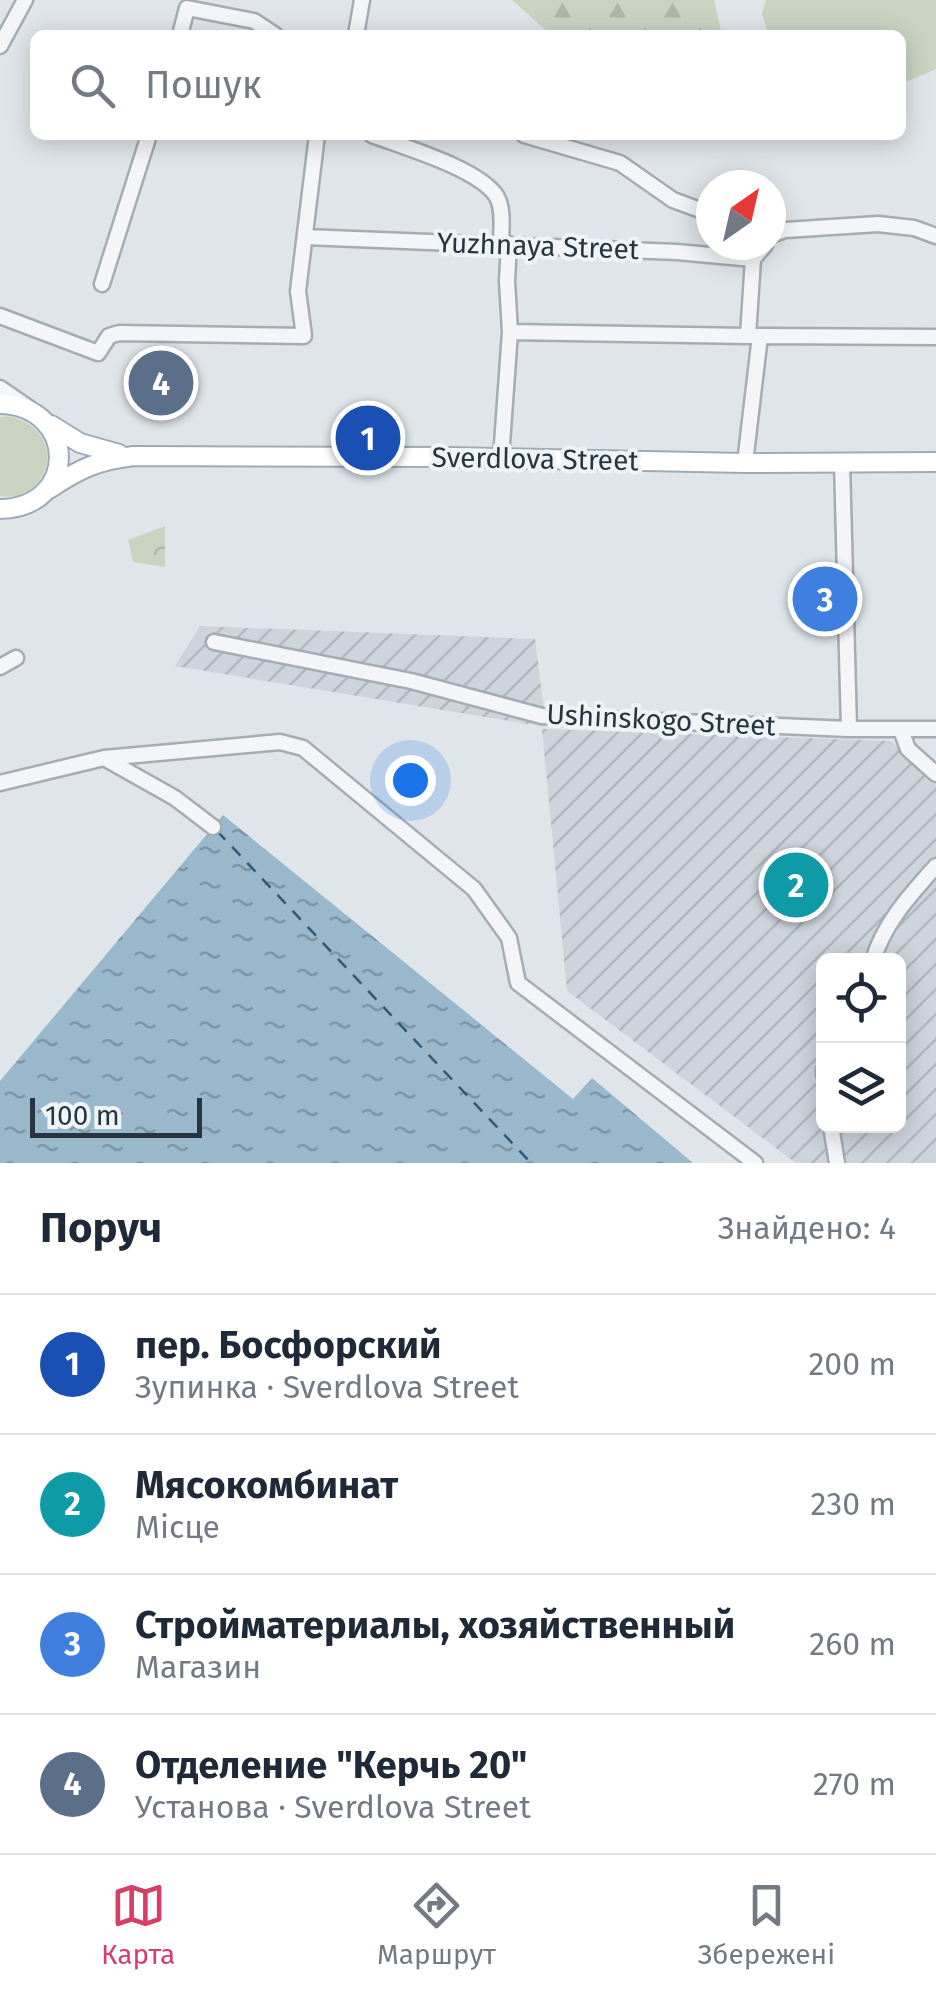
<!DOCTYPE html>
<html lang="uk">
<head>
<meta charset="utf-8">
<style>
  body { margin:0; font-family:"Fira Sans",sans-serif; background:#f2f2f3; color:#1f2937 }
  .controls { position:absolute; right:30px; bottom:30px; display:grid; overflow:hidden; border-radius:15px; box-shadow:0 5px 25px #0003 }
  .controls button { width:90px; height:90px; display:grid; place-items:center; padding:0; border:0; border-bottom:2px solid #e0e1e3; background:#fff; color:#1f2937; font:50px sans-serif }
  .compass { position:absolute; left:696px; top:170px; width:90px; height:90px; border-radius:50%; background:#fff; box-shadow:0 5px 25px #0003; rotate:34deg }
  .scale { position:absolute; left:30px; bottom:25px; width:172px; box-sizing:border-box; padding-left:10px; border:5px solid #273442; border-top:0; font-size:28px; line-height:35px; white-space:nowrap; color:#273442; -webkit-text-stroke:8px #eff4f7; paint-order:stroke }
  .you { position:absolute; left:410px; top:780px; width:35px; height:35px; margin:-25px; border:8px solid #fff; border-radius:50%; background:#1a73e8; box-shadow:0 0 0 15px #1a73e833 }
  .badge { display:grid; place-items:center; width:65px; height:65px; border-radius:50%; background:#d63d67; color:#fff; font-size:32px; font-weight:700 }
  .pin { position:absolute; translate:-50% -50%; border:5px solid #fff; box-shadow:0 2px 10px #0006 }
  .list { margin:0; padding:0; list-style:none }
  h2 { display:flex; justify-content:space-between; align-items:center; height:130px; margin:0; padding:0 40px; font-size:42px }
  h2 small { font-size:32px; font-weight:400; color:#747a83 }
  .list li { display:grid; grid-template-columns:65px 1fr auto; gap:30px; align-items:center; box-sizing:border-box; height:140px; padding:0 40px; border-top:2px solid #e0e1e3 }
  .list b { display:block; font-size:38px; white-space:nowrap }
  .list p { margin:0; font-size:32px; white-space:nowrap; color:#747a83 }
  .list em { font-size:32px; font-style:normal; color:#747a83 }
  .icon { flex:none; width:55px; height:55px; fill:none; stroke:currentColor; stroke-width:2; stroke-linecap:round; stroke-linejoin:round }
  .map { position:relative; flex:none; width:936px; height:1163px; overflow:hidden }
  .search { position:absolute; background:#fff; box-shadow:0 5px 25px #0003; left:30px; right:30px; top:30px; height:110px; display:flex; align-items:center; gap:25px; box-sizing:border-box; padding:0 35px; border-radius:15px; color:#747a83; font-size:38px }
  .sheet { height:690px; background:#fff }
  nav { display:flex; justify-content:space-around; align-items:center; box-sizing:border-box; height:140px; border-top:2px solid #e0e1e3; background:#fff; font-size:28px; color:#747a83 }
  nav a { display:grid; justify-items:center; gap:5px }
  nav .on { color:#d63d67 }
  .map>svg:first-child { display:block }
  .industrial { fill:url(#industrial-furrows); fill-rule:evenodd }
  .grass { fill:#c8d4c0 }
  .forest { fill:url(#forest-firs) }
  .park { fill:url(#park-crowns) }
  .water { fill:url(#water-ripples) }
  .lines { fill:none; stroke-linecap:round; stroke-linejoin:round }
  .ferry { stroke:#2f5978; stroke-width:2.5; stroke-dasharray:12 10; stroke-linecap:butt }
  .minor-casing { stroke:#a5acb4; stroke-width:19 }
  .major-casing { stroke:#9eabb6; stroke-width:22 }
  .minor { stroke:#f3f5f8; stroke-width:14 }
  .major { stroke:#fff; stroke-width:18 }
  .labels { text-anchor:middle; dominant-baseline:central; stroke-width:8; stroke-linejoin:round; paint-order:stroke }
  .street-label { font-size:28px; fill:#273442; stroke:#eff4f7 }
</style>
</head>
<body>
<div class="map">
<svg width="936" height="1163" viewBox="0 0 936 1163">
  <defs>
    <pattern id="industrial-furrows" width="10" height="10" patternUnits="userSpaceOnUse" patternTransform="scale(2.5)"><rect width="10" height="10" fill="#ced4dc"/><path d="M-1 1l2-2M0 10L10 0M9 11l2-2" fill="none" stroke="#b1b7be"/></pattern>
    <pattern id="forest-firs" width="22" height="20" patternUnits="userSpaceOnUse" patternTransform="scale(2.5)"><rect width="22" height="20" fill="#c8d4c0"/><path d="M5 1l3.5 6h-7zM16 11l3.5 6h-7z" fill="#acb7a6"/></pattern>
    <pattern id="park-crowns" width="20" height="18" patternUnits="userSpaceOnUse" patternTransform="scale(2.5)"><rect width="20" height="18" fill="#c8d4c0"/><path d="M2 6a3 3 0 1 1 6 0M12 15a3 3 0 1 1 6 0" fill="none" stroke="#acb7a6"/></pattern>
    <pattern id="water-ripples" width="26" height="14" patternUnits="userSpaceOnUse" patternTransform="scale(2.5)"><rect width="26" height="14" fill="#99b8cc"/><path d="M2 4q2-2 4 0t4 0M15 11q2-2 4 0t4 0" fill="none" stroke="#7d96a7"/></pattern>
  </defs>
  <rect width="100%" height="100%" fill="#e0e5ea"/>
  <path class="industrial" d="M 200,626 L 535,639 L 546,727 L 175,666 Z
    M 542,729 L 891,741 L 936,781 L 936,1163 L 796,1163 L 567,991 ZM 824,961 L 898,961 L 898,1126 L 824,1126 Z"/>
  <path class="grass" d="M 766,0 L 936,0 L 936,69 L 901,84 L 901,35 L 768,35 L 762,13 Z
    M 7,416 C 69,427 53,504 0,496 L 0,417 Z"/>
  <path class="forest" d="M 512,0 L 714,0 L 722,35 L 551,35 Z"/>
  <path class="park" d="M 165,526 L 165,567 L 133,562 L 128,540 Z"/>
  <path class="water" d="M 223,815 L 573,1099 L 592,1078 L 693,1163 L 0,1163 L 0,1081 Z"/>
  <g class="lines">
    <path class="ferry" d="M 217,831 L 531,1163"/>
    <g class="minor-casing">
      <path id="minor" d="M 180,35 L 187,8 L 254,21 L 275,35
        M 356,35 L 362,0
        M 0,46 L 25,0
        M 372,135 C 404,147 480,169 497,197 C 504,210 501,231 501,244
        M 524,135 L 620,163 L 673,200 L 711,214
        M 771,235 L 785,230 L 878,224 L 914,228 L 936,236
        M 305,237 L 677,252 L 753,259 L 765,245
        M 102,284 L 149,135
        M 0,316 L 98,353 L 109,336 L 119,333 L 304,336 L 298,291 L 317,135
        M 510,332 L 748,336
        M 760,336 L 936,337
        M 0,388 L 29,408
        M 501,458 L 510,332 L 507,281 L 509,244
        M 842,462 L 849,729
        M 745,463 L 760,336 L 748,336 L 753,259
        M 214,642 L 411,681 L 542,716 L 849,729 L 936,729
        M 0,667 L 16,658
        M 901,730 L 908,749 L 936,774
        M 104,758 L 175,798 L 213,827
        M 0,783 L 104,758 L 280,742 L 303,748 L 474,889 L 509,938 L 518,983 L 755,1163
        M 873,961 C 883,924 911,894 936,866
        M 824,1070 L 824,1074
        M 831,1126 L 837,1163"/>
    </g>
    <g class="major-casing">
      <path id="major" d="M 0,404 C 78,406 79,508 0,509
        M 51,425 L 80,443 L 119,454
        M 49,489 C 79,469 98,460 134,456 L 447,457 L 745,463 L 936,462"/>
    </g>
    <use href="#minor" class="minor"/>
    <use href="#major" class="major"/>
  </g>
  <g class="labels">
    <g class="street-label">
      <text transform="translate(538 246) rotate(2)">Yuzhnaya Street</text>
      <text transform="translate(535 459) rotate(1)">Sverdlova Street</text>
      <text transform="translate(661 720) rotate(3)">Ushinskogo Street</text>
    </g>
  </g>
</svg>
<div class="controls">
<button><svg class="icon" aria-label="locate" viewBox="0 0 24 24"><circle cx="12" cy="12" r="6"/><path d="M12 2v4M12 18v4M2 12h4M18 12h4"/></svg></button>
<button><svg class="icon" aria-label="layers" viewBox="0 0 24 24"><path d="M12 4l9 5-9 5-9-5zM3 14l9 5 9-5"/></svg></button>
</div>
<svg class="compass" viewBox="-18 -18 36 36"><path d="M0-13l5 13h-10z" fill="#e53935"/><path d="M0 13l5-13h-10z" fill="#747a83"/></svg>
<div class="scale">100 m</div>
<div class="you"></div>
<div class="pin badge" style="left:368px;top:438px;background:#1a4fb4">1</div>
<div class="pin badge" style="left:796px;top:885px;background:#0f9aa8">2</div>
<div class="pin badge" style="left:825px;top:599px;background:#3f7fe0">3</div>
<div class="pin badge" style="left:161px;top:383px;background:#5c6f8a">4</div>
<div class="search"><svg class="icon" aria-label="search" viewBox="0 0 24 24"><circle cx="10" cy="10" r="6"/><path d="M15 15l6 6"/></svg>Пошук</div>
</div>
<section class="sheet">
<h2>Поруч<small>Знайдено: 4</small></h2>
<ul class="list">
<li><span class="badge" style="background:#1a4fb4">1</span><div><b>пер. Босфорский</b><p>Зупинка · Sverdlova Street</p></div><em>200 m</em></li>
<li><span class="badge" style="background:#0f9aa8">2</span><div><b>Мясокомбинат</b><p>Місце</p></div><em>230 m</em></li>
<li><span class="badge" style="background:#3f7fe0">3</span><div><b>Стройматериалы, хозяйственный</b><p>Магазин</p></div><em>260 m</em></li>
<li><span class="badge" style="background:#5c6f8a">4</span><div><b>Отделение &quot;Керчь 20&quot;</b><p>Установа · Sverdlova Street</p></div><em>270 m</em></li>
</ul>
</section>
<nav>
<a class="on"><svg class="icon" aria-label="map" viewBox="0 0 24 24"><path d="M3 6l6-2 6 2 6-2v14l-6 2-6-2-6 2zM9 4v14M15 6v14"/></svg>Карта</a>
<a><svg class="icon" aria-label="directions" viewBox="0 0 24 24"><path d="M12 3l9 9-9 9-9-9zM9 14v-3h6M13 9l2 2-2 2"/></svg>Маршрут</a>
<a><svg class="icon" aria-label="saved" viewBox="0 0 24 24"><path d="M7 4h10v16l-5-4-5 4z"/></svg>Збережені</a>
</nav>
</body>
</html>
